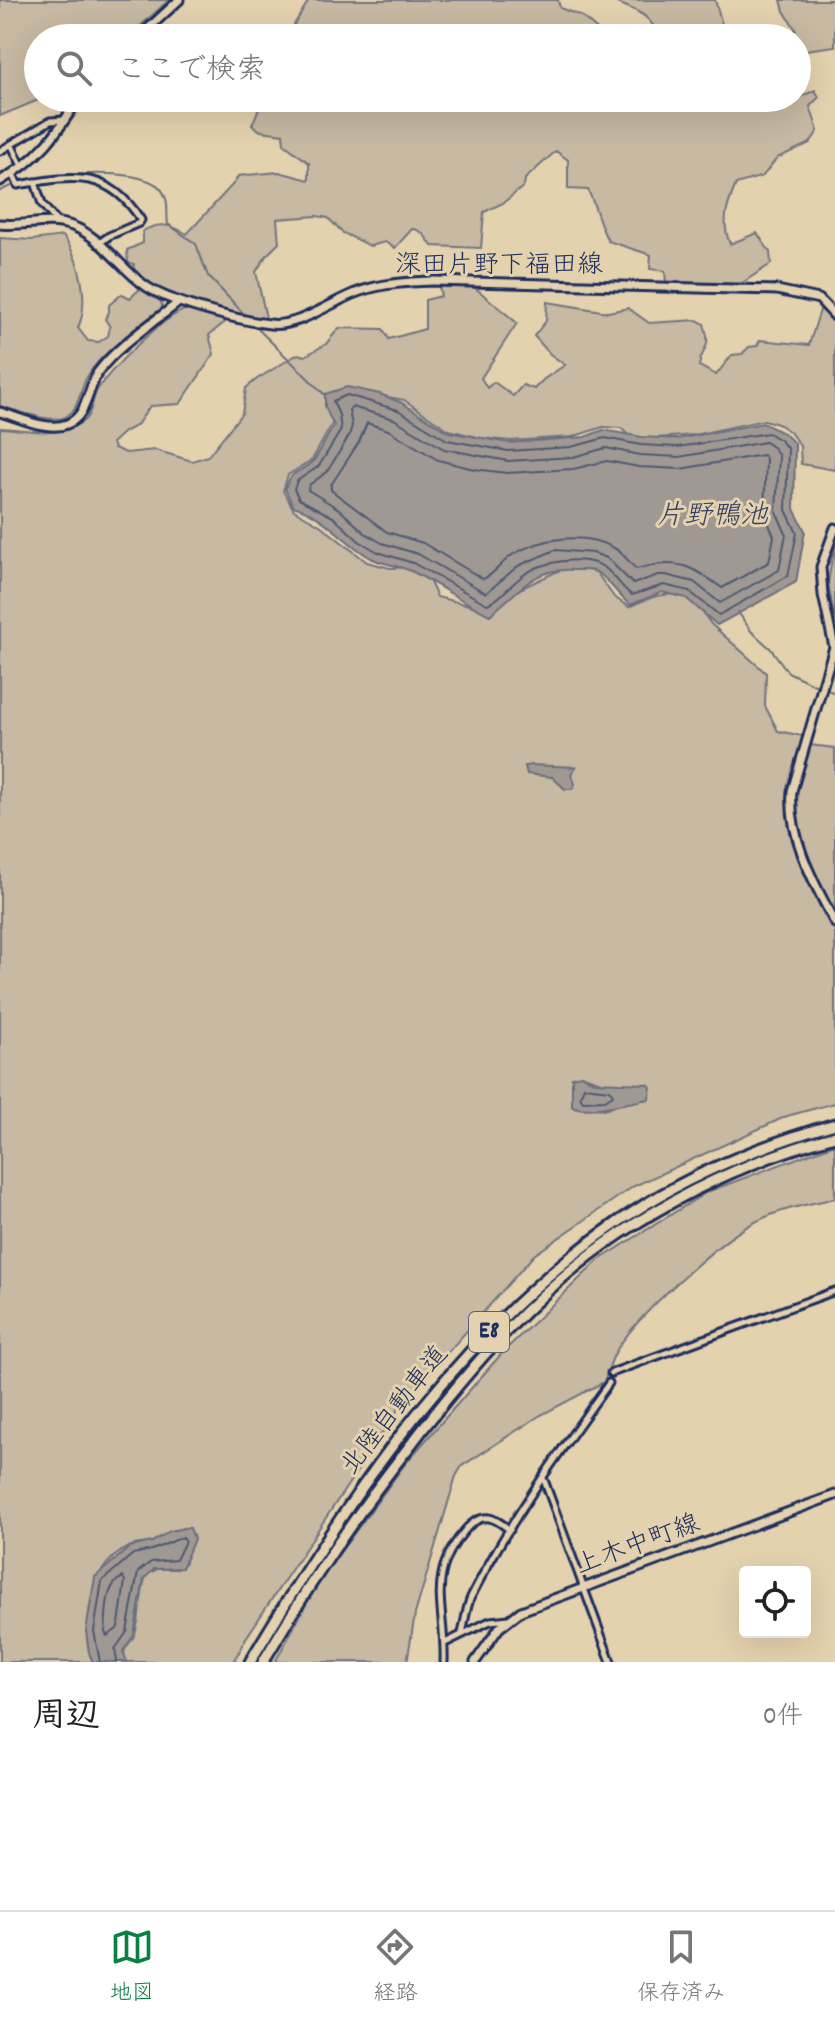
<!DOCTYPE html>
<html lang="ja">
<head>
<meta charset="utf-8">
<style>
  body { margin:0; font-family:Dekko,"Klee One",sans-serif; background:#f6f6f6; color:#222 }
  .controls { position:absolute; right:24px; bottom:24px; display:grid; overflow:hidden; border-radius:8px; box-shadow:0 8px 32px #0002 }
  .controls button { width:72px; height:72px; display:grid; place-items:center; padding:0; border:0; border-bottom:2px solid #e0e0e0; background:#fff; color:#222; font:40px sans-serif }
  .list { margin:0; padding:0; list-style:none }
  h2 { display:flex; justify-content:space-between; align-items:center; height:104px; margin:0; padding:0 32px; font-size:34px }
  h2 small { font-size:26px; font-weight:400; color:#767676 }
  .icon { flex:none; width:44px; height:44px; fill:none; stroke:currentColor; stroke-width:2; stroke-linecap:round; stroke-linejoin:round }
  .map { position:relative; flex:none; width:835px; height:1662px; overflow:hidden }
  .search { position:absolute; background:#fff; box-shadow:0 8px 32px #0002; left:24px; right:24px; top:24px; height:88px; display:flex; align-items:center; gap:20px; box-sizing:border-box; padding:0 28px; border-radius:44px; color:#767676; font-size:30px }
  .sheet { height:248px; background:#fff }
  nav { display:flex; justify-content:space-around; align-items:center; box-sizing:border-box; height:112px; border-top:2px solid #e0e0e0; background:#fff; font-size:22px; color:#767676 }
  nav a { display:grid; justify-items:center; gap:4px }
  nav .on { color:#0b8043 }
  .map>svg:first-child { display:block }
  .green { fill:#c7b9a2; stroke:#717480; stroke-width:2; fill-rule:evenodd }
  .water { fill:#a09993; stroke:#6b6f7e; stroke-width:2 }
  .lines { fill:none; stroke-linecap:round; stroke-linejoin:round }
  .shore { stroke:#505973; stroke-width:2 }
  .stream { stroke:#6b6f7e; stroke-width:2 }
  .street-casing { stroke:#1b2f5e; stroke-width:11 }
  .secondary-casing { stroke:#1b2f5e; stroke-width:13 }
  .highway-casing { stroke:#1b2f5e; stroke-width:15 }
  .street { stroke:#e4d1ae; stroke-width:5 }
  .secondary { stroke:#e4d1ae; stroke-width:7 }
  .highway { stroke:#e4d1ae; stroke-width:9 }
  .labels { text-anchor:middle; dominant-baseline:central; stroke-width:6; stroke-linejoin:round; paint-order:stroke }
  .shield { fill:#e4d1ae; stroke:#576076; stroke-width:2 }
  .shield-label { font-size:24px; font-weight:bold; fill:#1b2f5e }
  .street-label { font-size:26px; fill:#1b2f5e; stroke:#e4d1ae }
  .water-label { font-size:28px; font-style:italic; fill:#2f3f66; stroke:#e4d1ae }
</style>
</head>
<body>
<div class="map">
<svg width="835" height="1662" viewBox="0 0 835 1662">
  <rect width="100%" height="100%" fill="#e4d1ae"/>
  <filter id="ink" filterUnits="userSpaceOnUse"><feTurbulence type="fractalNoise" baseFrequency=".0125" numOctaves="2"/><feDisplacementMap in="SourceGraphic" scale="16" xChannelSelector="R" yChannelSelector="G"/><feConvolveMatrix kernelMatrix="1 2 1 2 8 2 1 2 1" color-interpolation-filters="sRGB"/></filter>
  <g filter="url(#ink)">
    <path class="green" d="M 0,0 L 169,0 L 127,38 L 38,38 L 38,98 L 43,98 L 0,116 Z
      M 309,0 L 558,0 L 560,8 L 581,16 L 607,38 L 286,38 Z
      M 610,0 L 715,0 L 726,38 L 660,38 C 648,11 635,11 610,0 Z
      M 781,0 L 835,0 L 835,46 L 798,51 L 797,38 L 790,38 L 787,34 L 796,30 L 784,11 Z
      M 815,90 L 819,97 L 810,106 L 818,131 L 810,143 L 777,158 L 763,176 L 736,184 C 727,206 721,222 730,244 L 757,233 L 770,252 L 771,264 L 739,285 L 666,283 L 665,271 L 650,269 L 651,255 L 608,241 C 599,224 596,207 588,190 L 568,189 L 568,160 L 556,151 L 525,179 L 524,186 L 503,203 L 484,212 L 481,248 L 432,246 C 427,239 422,229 412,229 L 395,248 L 385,242 L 370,246 L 343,233 L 328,218 L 317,216 L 277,219 L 279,243 L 266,256 L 256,272 L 266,318 L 264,319 C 220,311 167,302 133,272 L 134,264 L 128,263 L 127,250 L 143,243 L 143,231 C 159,221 172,225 187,234 L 235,182 L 238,176 L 279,172 L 309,180 L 309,163 L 284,144 L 283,134 L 261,131 L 252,125 L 263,98 L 787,98 L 790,102 Z
      M 63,236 C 80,259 90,301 78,328 L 88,341 L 99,342 L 108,336 L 110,327 L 105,319 L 109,312 L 109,305 L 122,294 L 130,298 L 141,288 L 161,302 L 163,310 C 138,329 103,349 87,377 C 80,389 80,407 67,416 C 54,425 15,410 0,406 L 0,238 L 32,240 Z
      M 439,286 L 473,286 L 517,323 L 481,378 L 487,388 L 494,382 L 513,396 L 523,385 L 534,389 L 544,379 L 565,365 L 550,354 L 534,336 L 546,321 L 547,302 L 608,312 L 628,308 L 649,323 L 697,320 L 704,324 C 713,352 701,346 699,366 L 716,375 L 732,355 L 742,354 L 749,347 L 757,346 L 760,340 L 809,345 L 821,307 L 835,325 L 835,470 L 801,464 L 800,446 L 790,432 L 778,424 L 764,420 L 694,435 L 633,440 L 621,428 L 603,427 L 572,437 L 510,441 L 481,438 L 449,430 L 404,400 L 360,392 L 336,417 L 312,460 L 288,475 L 283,491 L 294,510 L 320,525 L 367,562 L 390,568 L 414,567 L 425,572 L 437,597 L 480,608 L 560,570 L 575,566 L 594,569 L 614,597 L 629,607 C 652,596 667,591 692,597 L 711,624 L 766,673 L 765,706 L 778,731 L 803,736 L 810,745 L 835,748 L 835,1103 L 787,1116 L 634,1186 L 534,1255 L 401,1405 L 246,1638 L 234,1662 L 127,1662 C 119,1648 130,1646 135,1634 C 141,1615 140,1594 146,1575 L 157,1569 L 178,1569 L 185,1563 L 184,1528 C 171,1530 162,1539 149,1543 C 143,1544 136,1544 131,1546 C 102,1559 92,1584 89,1613 C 87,1630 85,1646 93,1662 L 0,1662 L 0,428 C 26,429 56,438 79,424 C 92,417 91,404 96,392 C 106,373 166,313 188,309 C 199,307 218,316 230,318 L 209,335 L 214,354 L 180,404 L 150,406 L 137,425 L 124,432 L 112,443 L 114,448 L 126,453 L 155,450 L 192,461 L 208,456 L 242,413 L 246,388 L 257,379 L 298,354 L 305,356 L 326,344 L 339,328 L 383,329 L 389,339 L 425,329 L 425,300 L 441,296 ZM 581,1075 L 649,1099 L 619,1103 L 607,1109 L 594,1108 L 572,1098 L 573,1089 Z
      M 835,542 L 835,623 L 828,582 Z
      M 835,1144 L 835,1198 C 806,1205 780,1209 753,1223 C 718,1242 634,1318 615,1353 C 610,1362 608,1373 604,1382 L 539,1416 L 462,1466 L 456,1476 L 415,1614 L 407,1662 L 275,1662 L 317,1584 L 405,1464 L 503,1352 L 599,1260 L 707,1192 Z"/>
    <path class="water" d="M 347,387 L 380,394 L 402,403 L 449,432 L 509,443 L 585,437 L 603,430 L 642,437 L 677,439 L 763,423 L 785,434 L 795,444 L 794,509 L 805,531 L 796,582 L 717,625 L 686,598 L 662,592 L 630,605 C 620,597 607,579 600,574 C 593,569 583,570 575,570 C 533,567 520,591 490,615 C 463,602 439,585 413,572 C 400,565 384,565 371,558 C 343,542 325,515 293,506 L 285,489 C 293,466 300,475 313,461 C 321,452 326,437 334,426 L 325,407 L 325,394 Z
      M 531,765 L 576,767 L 571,774 L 575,784 L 572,789 L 565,789 L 552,777 L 527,774 L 525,766 Z
      M 581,1075 L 594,1082 L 648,1084 L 651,1087 L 649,1099 C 630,1102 587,1114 572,1106 L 572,1077 Z
      M 184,1528 L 190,1528 L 194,1539 L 182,1568 L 154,1569 L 144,1579 L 134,1635 L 123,1651 L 127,1662 L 93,1662 L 89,1652 L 86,1631 L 95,1577 L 130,1547 L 152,1542 L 170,1531 Z"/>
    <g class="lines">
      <path class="shore" d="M 347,395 L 398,410 L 447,440 L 508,451 L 571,447 L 605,438 L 641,445 L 678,447 L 768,433 L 780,440 L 788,449 L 786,510 L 797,533 L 788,576 L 719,615 L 689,591 L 664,585 L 632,595 C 621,588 615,575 605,568 C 584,553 539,562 521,577 C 509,586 500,600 487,604 L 413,563 L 378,552 L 359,541 L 333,517 L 299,499 L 294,489 L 297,481 L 319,466 L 341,430 L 339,415 L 333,401 Z
        M 352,407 L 394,419 L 444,449 L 508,461 L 573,457 L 606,448 L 640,455 L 679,457 L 765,442 L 774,448 L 779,456 L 776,511 L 786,534 L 779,570 L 720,603 L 694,582 L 666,575 L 658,575 L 633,584 L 607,558 L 593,553 L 555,550 L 518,566 L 486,593 L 418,554 L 382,543 L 365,533 L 339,509 L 308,490 L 309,485 L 327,472 L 349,436 L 352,426 L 349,410 Z
        M 367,423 L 388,430 L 438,460 L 474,469 L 507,473 L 573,469 L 607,461 L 639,467 L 680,469 L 763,455 L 766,459 L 764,513 L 774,536 L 769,562 L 722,588 C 689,564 677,558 636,569 C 629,563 624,553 614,548 C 583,531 541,538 512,555 C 502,562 495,574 483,579 L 423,543 L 387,532 L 331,490 L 331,485 L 359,442 Z
        M 584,1087 L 610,1090 L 613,1095 L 605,1100 L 583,1101 L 580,1096 Z
        M 123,1577 L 125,1581 L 119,1624 L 117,1629 L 107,1636 L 105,1632 C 107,1613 104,1585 123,1577 Z
        M 100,1662 L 94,1631 L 102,1581 L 133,1554 L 152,1550 L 183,1537 L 185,1541 L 176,1560 L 151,1562 L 138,1572 L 127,1632 L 115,1649 L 117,1662"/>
      <path class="stream" d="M 0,191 C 29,175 138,163 161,189 C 170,200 166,212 168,224 L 196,244 L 208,276 L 246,316
        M 253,324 L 325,395
        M 738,612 L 751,631 L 771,649 L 788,672 L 819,687
        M 825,689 L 835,693"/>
      <g class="street-casing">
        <path id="street" d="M 12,146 L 22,166
          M 0,151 L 50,121 L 64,120
          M 13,174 L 18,185 C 72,176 108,168 141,220 L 139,223 L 109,236 L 98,244
          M 35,182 L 42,204 L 56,221
          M 611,1373 L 835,1291
          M 544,1480 L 611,1662
          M 462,1633 C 465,1622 466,1608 471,1597 C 509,1522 560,1451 609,1383
          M 445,1643 L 490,1621 L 509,1619
          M 444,1662 C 446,1607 424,1575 468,1527 C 484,1511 495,1518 510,1530"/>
      </g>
      <g class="secondary-casing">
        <path id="secondary" d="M 138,38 L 179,0
          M 0,181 C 39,159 56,135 79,98
          M 0,224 C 25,227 48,217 72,226 C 100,236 120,267 143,284 C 165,302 241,321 270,324 C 299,328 333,300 361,291 C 384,283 409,282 433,281 L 777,290 L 819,299 L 835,316
          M 0,412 C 18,417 48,432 67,424 C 88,416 87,389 98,372 C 116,347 154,322 179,302
          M 835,528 L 821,567 L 823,595 L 834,647 L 792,791 C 788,837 814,883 835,923
          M 475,1662 L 499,1628 L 521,1611 L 835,1495"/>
      </g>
      <g class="highway-casing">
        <path id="highway" d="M 250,1662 C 351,1492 474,1309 646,1204 C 705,1168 769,1143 835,1124
          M 263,1662 C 307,1587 355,1515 409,1447 C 470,1367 537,1289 621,1233 C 687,1189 759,1157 835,1136"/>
      </g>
      <use href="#street" class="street"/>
      <use href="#secondary" class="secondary"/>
      <use href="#highway" class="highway"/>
    </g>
  </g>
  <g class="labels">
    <rect class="shield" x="469" y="1312" width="40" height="40" rx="6"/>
    <g class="shield-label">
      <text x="489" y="1332">E8</text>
    </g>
    <g class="street-label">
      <text x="499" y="266">深田片野下福田線</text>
      <text transform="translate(396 1411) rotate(-52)">北陸自動車道</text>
      <text transform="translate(638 1546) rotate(-20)">上木中町線</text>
    </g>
    <g class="water-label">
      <text x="712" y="518">片野鴨池</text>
    </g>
  </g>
</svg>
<div class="controls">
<button><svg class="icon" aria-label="locate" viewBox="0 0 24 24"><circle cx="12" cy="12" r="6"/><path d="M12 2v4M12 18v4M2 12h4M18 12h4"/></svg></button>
</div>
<div class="search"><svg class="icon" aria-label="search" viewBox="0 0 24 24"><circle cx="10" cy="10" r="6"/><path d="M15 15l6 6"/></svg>ここで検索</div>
</div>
<section class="sheet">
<h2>周辺<small>0件</small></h2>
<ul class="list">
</ul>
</section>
<nav>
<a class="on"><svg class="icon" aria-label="map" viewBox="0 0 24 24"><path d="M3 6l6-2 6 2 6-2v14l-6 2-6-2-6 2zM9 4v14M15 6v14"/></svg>地図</a>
<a><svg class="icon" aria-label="directions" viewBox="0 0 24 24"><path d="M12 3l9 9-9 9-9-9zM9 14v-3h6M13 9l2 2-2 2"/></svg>経路</a>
<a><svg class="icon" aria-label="saved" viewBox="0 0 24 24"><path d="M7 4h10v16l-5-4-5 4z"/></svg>保存済み</a>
</nav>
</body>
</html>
